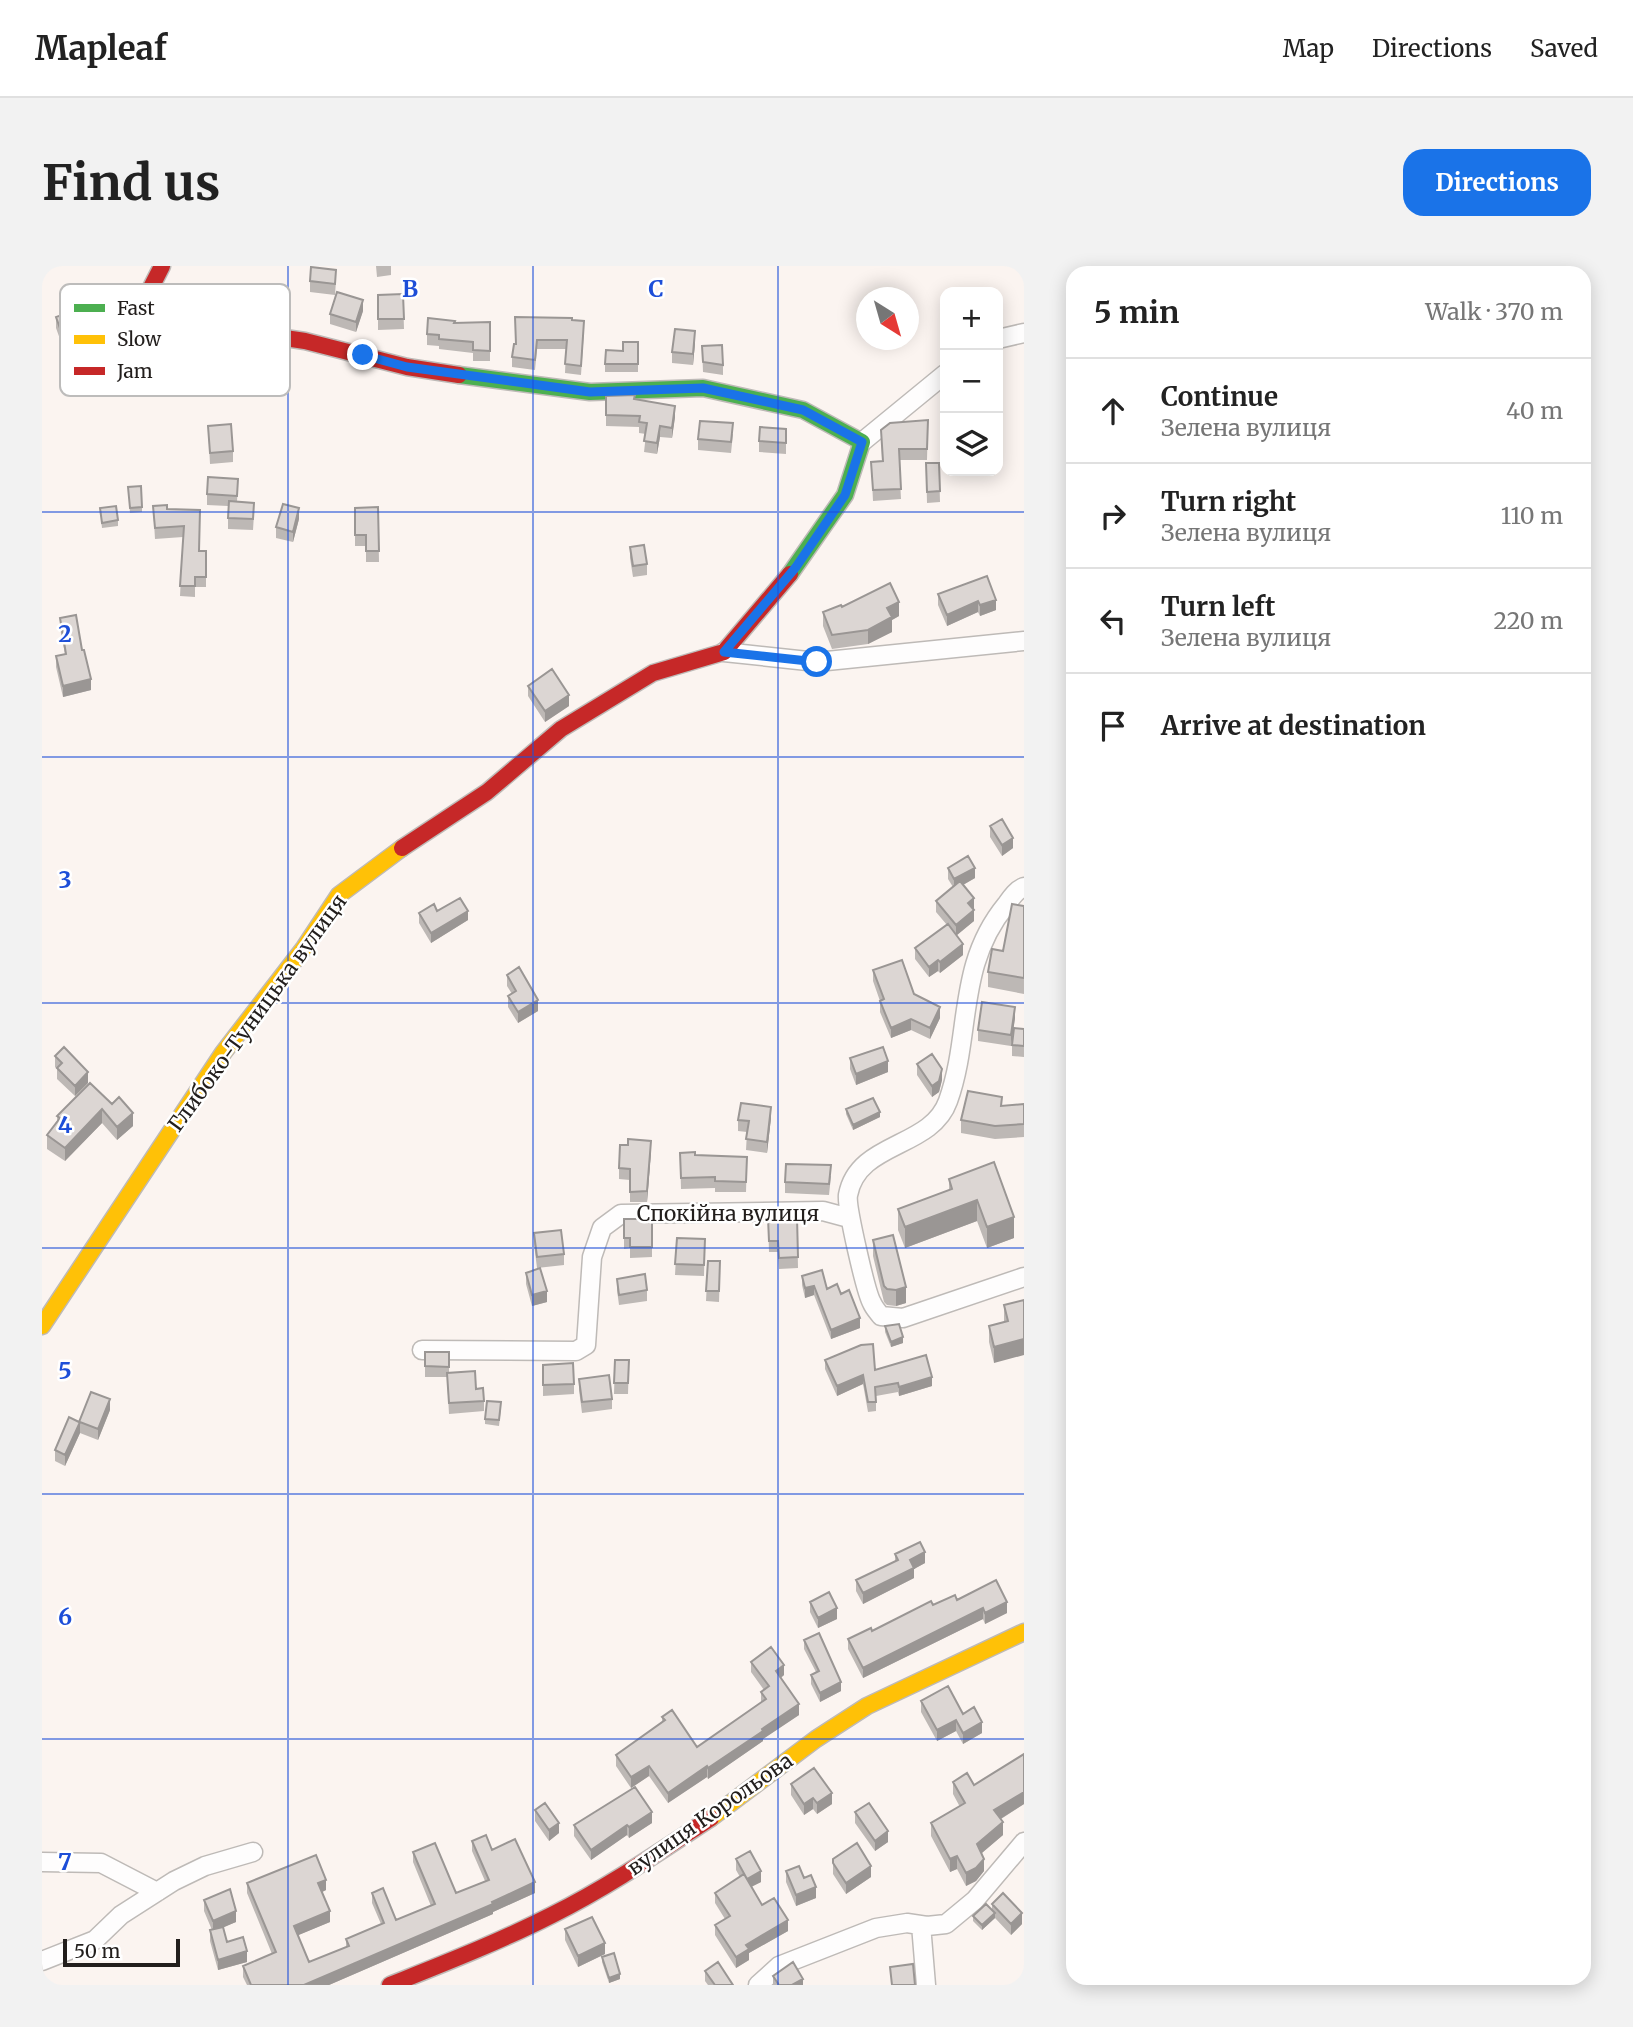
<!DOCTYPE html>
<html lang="en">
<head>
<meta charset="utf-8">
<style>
  body { margin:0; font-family:Merriweather,serif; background:#f2f2f2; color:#222 }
  .controls { position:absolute; right:21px; top:21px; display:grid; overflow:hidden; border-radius:14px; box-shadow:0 4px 18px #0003 }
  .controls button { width:63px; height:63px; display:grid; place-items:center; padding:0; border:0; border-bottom:2px solid #e0e0e0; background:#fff; color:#222; font:35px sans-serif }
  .compass { position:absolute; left:814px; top:21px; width:63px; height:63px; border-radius:50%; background:#fff; box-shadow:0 4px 18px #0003; rotate:143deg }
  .scale { position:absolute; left:21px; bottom:18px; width:117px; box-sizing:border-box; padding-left:7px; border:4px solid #221e1c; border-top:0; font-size:19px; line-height:24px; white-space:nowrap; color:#221e1c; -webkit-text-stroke:5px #fff; paint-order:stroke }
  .stop { position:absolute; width:21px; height:21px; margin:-16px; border:5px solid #1a73e8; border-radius:50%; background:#fff }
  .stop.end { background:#1a73e8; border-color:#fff; box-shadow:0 2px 7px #0008 }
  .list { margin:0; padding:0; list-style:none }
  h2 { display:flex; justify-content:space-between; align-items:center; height:91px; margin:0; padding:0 28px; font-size:30px }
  h2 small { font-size:23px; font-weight:400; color:#767676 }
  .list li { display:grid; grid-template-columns:46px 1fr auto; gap:21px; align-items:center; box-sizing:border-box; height:105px; padding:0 28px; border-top:2px solid #e0e0e0 }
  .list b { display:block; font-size:26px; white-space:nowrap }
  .list p { margin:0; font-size:23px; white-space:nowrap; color:#767676 }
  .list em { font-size:23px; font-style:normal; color:#767676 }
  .icon { flex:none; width:38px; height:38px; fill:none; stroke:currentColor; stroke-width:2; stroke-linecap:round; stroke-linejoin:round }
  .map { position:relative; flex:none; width:982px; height:1719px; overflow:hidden; border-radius:21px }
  header { display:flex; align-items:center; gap:42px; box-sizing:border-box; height:98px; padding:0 35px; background:#fff; border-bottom:2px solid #e0e0e0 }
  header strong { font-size:33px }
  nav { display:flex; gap:38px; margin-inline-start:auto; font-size:24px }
  .intro { display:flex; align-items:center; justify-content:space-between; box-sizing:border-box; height:168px; padding:0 42px }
  h1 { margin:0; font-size:49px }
  .button { padding:18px 32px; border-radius:21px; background:#1a73e8; color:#fff; font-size:24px; font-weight:700 }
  main { display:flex; gap:42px; padding:0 42px }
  aside { flex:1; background:#fff; border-radius:21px; box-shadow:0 4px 18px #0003 }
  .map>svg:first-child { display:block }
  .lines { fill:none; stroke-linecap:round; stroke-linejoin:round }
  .street-casing { stroke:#bebab7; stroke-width:21 }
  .fast-casing { stroke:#bebab7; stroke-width:19 }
  .slow-casing { stroke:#bebab7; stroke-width:19 }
  .jam-casing { stroke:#bebab7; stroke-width:19 }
  .street { stroke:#fefdfd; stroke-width:18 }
  .fast { stroke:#4caf50; stroke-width:16 }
  .slow { stroke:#ffc107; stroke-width:16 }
  .jam { stroke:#c62828; stroke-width:16 }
  .wall { fill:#bdb8b5 }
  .shaded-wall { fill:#9a9694 }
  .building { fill:#dcd6d3; stroke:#9a9694; stroke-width:2 }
  .route { stroke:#1a73e8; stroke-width:9 }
  .grid { fill:none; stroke:#1d4ed8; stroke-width:2; stroke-opacity:0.55 }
  .labels { text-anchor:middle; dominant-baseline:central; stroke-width:5; stroke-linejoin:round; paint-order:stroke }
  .street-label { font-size:21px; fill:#221e1c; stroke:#fff }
  .key { fill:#fff; stroke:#bdbcbb; stroke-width:2 }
  .key-label { font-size:19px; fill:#221e1c }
  .grid-label { font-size:23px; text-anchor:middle; font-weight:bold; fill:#1d4ed8; stroke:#fff; stroke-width:5; stroke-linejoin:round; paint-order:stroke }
</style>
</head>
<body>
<header>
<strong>Mapleaf</strong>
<nav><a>Map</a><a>Directions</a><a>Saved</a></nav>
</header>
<div class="intro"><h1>Find us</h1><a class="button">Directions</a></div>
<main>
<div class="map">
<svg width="982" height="1719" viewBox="0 0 982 1719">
  <rect width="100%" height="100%" fill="#fbf4f0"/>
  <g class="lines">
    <g class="street-casing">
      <path id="street" d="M 956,73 L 982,67
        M 820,176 L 903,108
        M 682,386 L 775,396 L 982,375
        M 982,621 C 974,624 969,632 964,639 C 914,700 930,768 906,835 C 889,883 816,875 806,929 C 804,940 824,1027 830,1037 C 832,1042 836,1046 839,1050 L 861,1052 L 982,1011
        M 380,1084 L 534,1085 L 544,1079 L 550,991 L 560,962 L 579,948 L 781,945 L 807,952
        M 0,1596 L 59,1597 L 115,1626
        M 879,1659 L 884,1719
        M 0,1695 L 53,1674 L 79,1649 L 132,1615 L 163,1600 L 211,1586
        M 716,1719 L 737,1700 L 834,1662 L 865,1657 L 885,1660 L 904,1658 L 933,1634 L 982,1576"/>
    </g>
    <g class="fast-casing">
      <path id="fast" d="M 417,109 L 548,126 L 661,122 L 761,144 L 820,176 L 803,229 L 748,308"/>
    </g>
    <g class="slow-casing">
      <path id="slow" d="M 0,1060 L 181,787 L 262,682 L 297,629 L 360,582
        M 669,1552 L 774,1473 L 825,1440 L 982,1366"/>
    </g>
    <g class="jam-casing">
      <path id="jam" d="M 120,0 L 94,51 L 103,63 L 117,69 L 183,63 L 263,75 L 365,101 L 417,109
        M 360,582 L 445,526 L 519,463 L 611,407 L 682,386 L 748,308
        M 348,1719 C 403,1697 457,1676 510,1649 C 566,1621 617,1586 669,1552"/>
    </g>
    <use href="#street" class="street"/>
    <use href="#fast" class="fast"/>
    <use href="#slow" class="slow"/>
    <use href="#jam" class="jam"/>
  </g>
  <path class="wall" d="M 334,0 L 349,0 L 349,9 L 335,11 Z
    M 268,15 L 294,15 L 293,29 L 268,26 Z
    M 361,28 L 362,63 L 336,64 L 336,29 Z
    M 321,45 L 314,66 L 288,58 L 288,48 Z
    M 14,51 L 39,81 L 23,87 L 14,62 Z
    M 530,54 L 542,65 L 539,109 L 523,107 L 524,83 L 495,83 L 493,104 L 470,101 L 470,91 L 474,78 Z
    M 448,56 L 448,95 L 431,95 L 431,87 L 397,83 L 397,80 L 385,79 L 385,68 L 412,57 Z
    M 596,76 L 596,106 L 563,106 L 563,98 L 581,85 Z
    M 653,76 L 651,99 L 630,97 L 630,86 Z
    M 660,80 L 681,99 L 681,109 L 661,106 Z
    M 564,130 L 592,133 L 633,151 L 630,172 L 618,171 L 615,188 L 602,186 L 604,168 L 597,167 L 597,161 L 564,160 Z
    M 886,154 L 885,194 L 857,194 L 859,233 L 831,235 L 829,196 L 840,195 L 839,164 Z
    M 166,160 L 191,185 L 191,196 L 168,198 Z
    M 744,163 L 744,188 L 717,186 L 717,175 Z
    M 691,168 L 689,187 L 656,184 L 656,173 Z
    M 884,197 L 897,197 L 898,236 L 885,237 Z
    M 196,213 L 195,236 L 212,248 L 211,264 L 186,263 L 186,240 L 165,239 L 165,228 Z
    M 86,221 L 100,241 L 100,246 L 88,247 Z
    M 111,240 L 125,243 L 158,244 L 157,285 L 164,285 L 164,321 L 153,321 L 153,331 L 138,330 L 141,271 L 113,273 Z
    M 336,241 L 337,296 L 324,296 L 324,280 L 313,280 L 313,242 Z
    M 58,242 L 76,254 L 76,260 L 60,262 Z
    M 257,253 L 251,276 L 234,272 L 234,261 Z
    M 588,281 L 605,298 L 605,309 L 591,311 L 588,292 Z
    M 945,310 L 954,344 L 938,350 L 936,346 L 905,360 L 896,339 L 896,328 Z
    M 800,341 L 857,350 L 850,354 L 850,366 L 826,378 L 790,383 L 781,360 L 781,346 Z
    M 18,352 L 40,384 L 49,424 L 21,431 L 14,401 L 14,390 L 23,388 L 18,362 Z
    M 486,420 L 527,440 L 503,456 L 486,430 Z
    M 948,560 L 971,582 L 960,590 L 948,571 Z
    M 906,602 L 933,612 L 921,619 L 932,643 L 932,655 L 914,669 L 921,689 L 898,707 L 896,705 L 887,711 L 873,693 L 873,682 L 905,659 L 894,646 L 894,635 L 911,621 L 906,613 Z
    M 982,640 L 982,728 L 946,721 L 946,706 L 961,685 Z
    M 395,645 L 426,654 L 389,677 L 377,657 L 377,647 Z
    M 831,704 L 872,728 L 898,752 L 888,773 L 869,764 L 849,772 L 838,746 L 838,735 L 831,715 Z
    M 465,709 L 496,745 L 476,757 L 466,741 L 466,730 L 470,728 L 465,720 Z
    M 973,752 L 969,780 L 936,775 L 936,764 Z
    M 982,763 L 982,791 L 970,790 L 970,779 Z
    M 13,790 L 46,817 L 33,830 L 15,813 L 15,803 L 13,801 Z
    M 808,792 L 846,806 L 814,819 L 808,803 Z
    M 875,798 L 900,814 L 897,826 L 890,831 L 875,809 Z
    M 48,817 L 91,860 L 75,874 L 60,857 L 23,895 L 5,883 L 5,869 L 15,855 L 15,850 Z
    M 982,838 L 982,871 L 953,873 L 919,867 L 919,854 L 960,840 Z
    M 804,843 L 838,851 L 811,864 L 804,848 Z
    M 729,852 L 725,887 L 704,884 L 705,866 L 696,865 L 696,854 Z
    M 609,885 L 605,936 L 588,936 L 588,914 L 577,913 L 577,902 Z
    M 638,887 L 653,889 L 705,891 L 704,926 L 673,926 L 673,922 L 639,923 Z
    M 952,896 L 972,972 L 945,982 L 935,955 L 863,982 L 856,964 L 856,943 L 907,925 L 907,913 Z
    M 789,910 L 787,929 L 743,927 L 743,916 Z
    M 755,951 L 756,1002 L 737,1003 L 736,986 L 727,986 L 726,952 Z
    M 582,953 L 610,953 L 610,991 L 588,992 L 588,982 L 582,983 Z
    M 492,967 L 522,988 L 522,999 L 495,1002 L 492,978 Z
    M 635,972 L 663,973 L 662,1010 L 633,1009 Z
    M 831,974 L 864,1037 L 854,1040 L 845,1039 L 842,1036 L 831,990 Z
    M 666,995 L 678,1006 L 677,1036 L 664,1035 Z
    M 484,1007 L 505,1036 L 490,1040 L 484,1018 Z
    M 760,1010 L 785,1023 L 799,1028 L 818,1062 L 789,1073 L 772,1029 L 763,1032 L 760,1019 Z
    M 575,1013 L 605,1024 L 605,1035 L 577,1039 L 575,1024 Z
    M 982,1034 L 952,1097 L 947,1076 L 947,1060 L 962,1056 L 962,1039 Z
    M 843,1060 L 861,1077 L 849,1081 L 843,1066 Z
    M 383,1086 L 407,1086 L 407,1106 L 434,1123 L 442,1135 L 442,1145 L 407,1148 L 405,1111 L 383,1111 Z
    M 573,1094 L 587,1094 L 586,1128 L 572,1128 Z
    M 783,1094 L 833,1104 L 890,1120 L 857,1130 L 856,1126 L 834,1130 L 834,1145 L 826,1146 L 821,1118 L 795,1130 L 783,1103 Z
    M 501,1099 L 532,1118 L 532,1128 L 501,1130 Z
    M 537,1113 L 570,1133 L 570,1143 L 540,1147 L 537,1124 Z
    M 459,1142 L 457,1160 L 443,1158 L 443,1153 Z
    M 68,1144 L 56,1174 L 38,1167 L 23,1200 L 13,1195 L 13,1184 L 37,1156 Z
    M 853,1288 L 883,1297 L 872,1303 L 872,1312 L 821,1338 L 814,1325 L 814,1314 L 853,1295 Z
    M 915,1334 L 965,1347 L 943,1358 L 941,1353 L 821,1412 L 806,1383 L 806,1373 L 830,1365 L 891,1339 Z
    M 768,1336 L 795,1353 L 776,1362 L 768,1346 Z
    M 762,1374 L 799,1425 L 778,1436 L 769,1418 L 769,1409 L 774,1406 L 762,1383 Z
    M 709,1396 L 742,1409 L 739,1412 L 757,1449 L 721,1473 L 721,1475 L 666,1513 L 665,1511 L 626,1537 L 607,1510 L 589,1522 L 574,1500 L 574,1489 L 620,1456 L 620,1451 L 655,1481 L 719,1436 L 719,1426 L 722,1424 L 709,1406 Z
    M 879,1435 L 921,1448 L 940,1467 L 921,1478 L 914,1465 L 895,1475 L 879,1446 Z
    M 982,1488 L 982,1538 L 959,1553 L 961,1569 L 940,1587 L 942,1605 L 934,1615 L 924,1620 L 915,1603 L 908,1606 L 889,1570 L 889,1557 L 918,1541 L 911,1528 L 911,1516 L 932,1519 Z
    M 749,1518 L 790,1538 L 775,1548 L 771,1543 L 762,1549 L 749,1529 Z
    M 493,1544 L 517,1567 L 507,1575 L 493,1555 Z
    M 813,1546 L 846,1576 L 833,1585 L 813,1557 Z
    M 610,1557 L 587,1572 L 585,1569 L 549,1594 L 532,1570 L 532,1559 Z
    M 430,1575 L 450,1584 L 493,1627 L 451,1646 L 451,1648 L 287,1719 L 205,1719 L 201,1711 L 201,1700 L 230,1688 L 205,1627 L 205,1617 L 284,1624 L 280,1626 L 288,1656 L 256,1669 L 267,1696 L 304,1681 L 304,1673 L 339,1658 L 330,1637 L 330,1627 L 354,1654 L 389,1640 L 371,1596 L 371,1586 L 414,1627 L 443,1615 L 430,1585 Z
    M 694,1593 L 719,1616 L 709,1621 L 720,1639 L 746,1665 L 707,1687 L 707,1694 L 694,1702 L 673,1669 L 673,1659 L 683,1653 L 673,1637 L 673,1627 L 698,1611 L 694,1604 Z
    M 791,1593 L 829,1611 L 804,1628 L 791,1608 Z
    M 744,1605 L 774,1632 L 754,1640 L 744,1616 Z
    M 162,1634 L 194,1656 L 181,1661 L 185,1676 L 205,1696 L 176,1704 L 168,1675 L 168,1664 L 170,1664 L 162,1645 Z
    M 950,1638 L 980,1658 L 969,1669 L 953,1652 L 940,1664 L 931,1655 L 931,1650 L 950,1643 Z
    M 523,1663 L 563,1688 L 536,1701 L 523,1674 Z
    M 560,1691 L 578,1713 L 567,1717 L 560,1696 Z
    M 663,1705 L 691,1719 L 666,1719 L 663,1715 Z
    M 731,1710 L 761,1719 L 731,1719 Z"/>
  <path class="shaded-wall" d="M 321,34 L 321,45 L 314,66 L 314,56 Z
    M 653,65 L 653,76 L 651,99 L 651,88 Z
    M 39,70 L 39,81 L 23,87 L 23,76 Z
    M 633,140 L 633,151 L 630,172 L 630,162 Z
    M 618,160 L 618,171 L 615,188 L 615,177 Z
    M 257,242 L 257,253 L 251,276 L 251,266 Z
    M 954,334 L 954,344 L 938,350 L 938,339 Z
    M 936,335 L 936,346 L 905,360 L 905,349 Z
    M 857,336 L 857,350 L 850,354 L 850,366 L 826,378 L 826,364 L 845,342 Z
    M 49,413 L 49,424 L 21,431 L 21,420 Z
    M 527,429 L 527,440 L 503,456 L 503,445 Z
    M 971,572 L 971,582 L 960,590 L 960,579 Z
    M 933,602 L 933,612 L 912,624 L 912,613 Z
    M 932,632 L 932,643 L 926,648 L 926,637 Z
    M 932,644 L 932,655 L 914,670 L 914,659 Z
    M 426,645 L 426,654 L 389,677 L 389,667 Z
    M 921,678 L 921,689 L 898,707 L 898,696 Z
    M 896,694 L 896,705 L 887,711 L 887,701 Z
    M 496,734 L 496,745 L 476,757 L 476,746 Z
    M 898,741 L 898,752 L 888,773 L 888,762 Z
    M 973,741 L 973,752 L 969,780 L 969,769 Z
    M 869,753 L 869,764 L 849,772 L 849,762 Z
    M 846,795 L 846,806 L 814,819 L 814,808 Z
    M 900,803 L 900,814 L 897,826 L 890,831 L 890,820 Z
    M 46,806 L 46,817 L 33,830 L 33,820 Z
    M 729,841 L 729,852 L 725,887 L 725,876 Z
    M 60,843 L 60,857 L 23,895 L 23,882 Z
    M 838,846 L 838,851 L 811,864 L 811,859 Z
    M 91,847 L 91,860 L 75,874 L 75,861 Z
    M 609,875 L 609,885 L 605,936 L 605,925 Z
    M 935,934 L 935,955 L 863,982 L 863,961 Z
    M 972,951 L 972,972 L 945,982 L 945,961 Z
    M 772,1020 L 772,1029 L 763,1032 L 763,1022 Z
    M 864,1021 L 864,1037 L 854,1040 L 854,1024 Z
    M 505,1025 L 505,1036 L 490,1040 L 490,1029 Z
    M 818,1052 L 818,1062 L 789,1073 L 789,1064 Z
    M 861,1071 L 861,1077 L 849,1081 L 849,1076 Z
    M 982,1073 L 982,1089 L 952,1097 L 952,1081 Z
    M 821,1109 L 821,1118 L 795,1130 L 795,1120 Z
    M 890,1111 L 890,1120 L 857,1130 L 857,1121 Z
    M 68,1133 L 68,1144 L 56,1174 L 56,1163 Z
    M 38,1156 L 38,1167 L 23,1200 L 23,1189 Z
    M 883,1286 L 883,1297 L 872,1303 L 872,1312 L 821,1338 L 821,1327 L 868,1294 Z
    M 965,1336 L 965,1347 L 943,1358 L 943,1347 Z
    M 795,1342 L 795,1353 L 776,1362 L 776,1352 Z
    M 941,1342 L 941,1353 L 821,1412 L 821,1402 Z
    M 742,1399 L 742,1409 L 734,1415 L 734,1405 Z
    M 799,1416 L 799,1425 L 778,1436 L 778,1427 Z
    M 757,1438 L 757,1449 L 721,1473 L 721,1475 L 666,1513 L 666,1502 L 720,1463 Z
    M 914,1454 L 914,1465 L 895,1475 L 895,1464 Z
    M 940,1456 L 940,1467 L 921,1478 L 921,1467 Z
    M 607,1500 L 607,1510 L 589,1522 L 589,1511 Z
    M 665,1500 L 665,1511 L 626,1537 L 626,1527 Z
    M 982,1526 L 982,1538 L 952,1557 L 952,1544 Z
    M 790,1527 L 790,1538 L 775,1548 L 775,1537 Z
    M 771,1532 L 771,1543 L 762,1549 L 762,1538 Z
    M 610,1546 L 610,1557 L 587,1572 L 587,1561 Z
    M 961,1556 L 961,1569 L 935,1591 L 935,1578 Z
    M 517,1557 L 517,1567 L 507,1575 L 507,1564 Z
    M 585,1559 L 585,1569 L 549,1594 L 549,1584 Z
    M 846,1565 L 846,1576 L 833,1585 L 833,1575 Z
    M 915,1590 L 915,1603 L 908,1606 L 908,1593 Z
    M 942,1593 L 942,1605 L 934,1615 L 924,1620 L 924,1607 Z
    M 829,1600 L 829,1611 L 804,1628 L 804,1617 Z
    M 719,1605 L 719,1616 L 705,1623 L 705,1613 Z
    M 284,1614 L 284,1624 L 276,1628 L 276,1617 Z
    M 493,1616 L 493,1627 L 451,1646 L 451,1648 L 287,1719 L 262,1719 Z
    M 774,1621 L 774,1632 L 754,1640 L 754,1629 Z
    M 194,1645 L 194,1656 L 171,1666 L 171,1655 Z
    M 288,1645 L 288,1656 L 252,1671 L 252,1660 Z
    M 953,1647 L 953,1652 L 940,1664 L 940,1659 Z
    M 980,1647 L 980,1658 L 969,1669 L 969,1658 Z
    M 746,1654 L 746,1665 L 707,1687 L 707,1694 L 694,1702 L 694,1691 L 704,1679 Z
    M 563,1677 L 563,1688 L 536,1701 L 536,1690 Z
    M 205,1685 L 205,1696 L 176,1704 L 176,1694 Z
    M 578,1708 L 578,1713 L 567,1717 L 567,1712 Z
    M 761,1713 L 761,1719 L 750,1719 Z"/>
  <path class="building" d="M 269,1 L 294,4 L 293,18 L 268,15 Z
    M 295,26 L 321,34 L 314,56 L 288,48 Z
    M 361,28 L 362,53 L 336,53 L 336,29 Z
    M 31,45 L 39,70 L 23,76 L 14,51 Z
    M 473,51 L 530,52 L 530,54 L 542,55 L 539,100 L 523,98 L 525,74 L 495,74 L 493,94 L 470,91 L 472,78 L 474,78 Z
    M 386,52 L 413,55 L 412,57 L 448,56 L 448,85 L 431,84 L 431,76 L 397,73 L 397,69 L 385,68 Z
    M 633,63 L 653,65 L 651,88 L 630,86 Z
    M 581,76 L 596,76 L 596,98 L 563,98 L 564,84 L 581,85 Z
    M 680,79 L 681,99 L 661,96 L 660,80 Z
    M 593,129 L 592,133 L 633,140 L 630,162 L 618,160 L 615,177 L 602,175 L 605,157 L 597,156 L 598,150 L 564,149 L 564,130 Z
    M 886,154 L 885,183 L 857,183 L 859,223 L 831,224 L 829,196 L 841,195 L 839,164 L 848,157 Z
    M 658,155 L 691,157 L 689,176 L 656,173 Z
    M 189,158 L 191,185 L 168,187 L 166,160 Z
    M 718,161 L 744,163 L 744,177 L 717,175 Z
    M 884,197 L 897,197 L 898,225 L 885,226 Z
    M 166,211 L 196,213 L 195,230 L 165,228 Z
    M 99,220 L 100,241 L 88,242 L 86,221 Z
    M 187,235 L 212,237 L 211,253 L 186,252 Z
    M 241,238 L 257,242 L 251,266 L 234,261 Z
    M 125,239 L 125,243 L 158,244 L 157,285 L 164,285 L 164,311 L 153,311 L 153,320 L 138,320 L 142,260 L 113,262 L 111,240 Z
    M 74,240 L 76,254 L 60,257 L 58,242 Z
    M 336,241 L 337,285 L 324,285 L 324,269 L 313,269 L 313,242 Z
    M 602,279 L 605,298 L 591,300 L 588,281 Z
    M 945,310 L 954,334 L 938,339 L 936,335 L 905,349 L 896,328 Z
    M 848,317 L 857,336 L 845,342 L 850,351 L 826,364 L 790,369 L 781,346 L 799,339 L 800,341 Z
    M 34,349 L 40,384 L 42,384 L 49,413 L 21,420 L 14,390 L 24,388 L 18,352 Z
    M 510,403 L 527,429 L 503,445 L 486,420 Z
    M 960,553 L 971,572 L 960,579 L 948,560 Z
    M 926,590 L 933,602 L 912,613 L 906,602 Z
    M 918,615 L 932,632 L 926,637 L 932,644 L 914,659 L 894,635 Z
    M 418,632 L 426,645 L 389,667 L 377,647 L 392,638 L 395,645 Z
    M 970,638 L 982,640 L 982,712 L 946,706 L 950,683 L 961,685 Z
    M 906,658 L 921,678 L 898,696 L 896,694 L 887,701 L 873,682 Z
    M 860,694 L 872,728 L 898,741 L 888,762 L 869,753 L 849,762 L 838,735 L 842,733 L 831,704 Z
    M 477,701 L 496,734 L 476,746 L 466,730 L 474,725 L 465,709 Z
    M 940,736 L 973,741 L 969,769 L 936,764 Z
    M 972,762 L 982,763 L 982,780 L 970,779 Z
    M 22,781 L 46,806 L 33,820 L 15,802 L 20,797 L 13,790 Z
    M 841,781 L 846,795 L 814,808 L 808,792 Z
    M 890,788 L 900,803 L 897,815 L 890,820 L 875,798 Z
    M 48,817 L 70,838 L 77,831 L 91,847 L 75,861 L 60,843 L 23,882 L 5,869 L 18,852 L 15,850 Z
    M 926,825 L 960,831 L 959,840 L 982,838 L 982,858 L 953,860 L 919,854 Z
    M 831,832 L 838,846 L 811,859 L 804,843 Z
    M 699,837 L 729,841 L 725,876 L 704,873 L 707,855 L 696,854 Z
    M 586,873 L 609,875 L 605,925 L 588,926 L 588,903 L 577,902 L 578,879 L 586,879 Z
    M 653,886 L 653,889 L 705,891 L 704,916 L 673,915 L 673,911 L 639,912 L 638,887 Z
    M 952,896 L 972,951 L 945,961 L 935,934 L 863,961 L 856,943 L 910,923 L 907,913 Z
    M 744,898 L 789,899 L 787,918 L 743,916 Z
    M 755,951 L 756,991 L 737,992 L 736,975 L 727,975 L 726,952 Z
    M 582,953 L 610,953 L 610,981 L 588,981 L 588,972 L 582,972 Z
    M 519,964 L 522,988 L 495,991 L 492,967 Z
    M 851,969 L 864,1021 L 854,1024 L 845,1023 L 842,1020 L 831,974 Z
    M 635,972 L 663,973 L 662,999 L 633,998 Z
    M 666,995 L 678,995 L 677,1025 L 664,1025 Z
    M 498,1002 L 505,1025 L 490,1029 L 484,1007 Z
    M 780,1004 L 785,1023 L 795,1018 L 799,1028 L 807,1024 L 818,1052 L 789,1064 L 772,1020 L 763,1022 L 760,1010 Z
    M 603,1008 L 605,1024 L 577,1029 L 575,1013 Z
    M 982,1034 L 982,1073 L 952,1081 L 947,1060 L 966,1055 L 962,1039 Z
    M 857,1058 L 861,1071 L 849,1076 L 843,1060 Z
    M 831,1078 L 833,1104 L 884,1089 L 890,1111 L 857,1121 L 856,1117 L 833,1121 L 834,1136 L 826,1136 L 821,1109 L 795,1120 L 783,1094 L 819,1079 Z
    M 383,1086 L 407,1086 L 407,1101 L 383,1100 Z
    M 573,1094 L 587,1094 L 586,1117 L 572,1117 Z
    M 531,1097 L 532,1118 L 501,1119 L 501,1099 Z
    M 433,1105 L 434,1123 L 441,1122 L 442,1135 L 407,1137 L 405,1107 Z
    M 567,1109 L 570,1133 L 540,1136 L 537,1113 Z
    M 49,1126 L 68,1133 L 56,1163 L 38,1156 L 23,1189 L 13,1184 L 27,1151 L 37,1156 Z
    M 445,1135 L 459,1136 L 457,1154 L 443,1153 Z
    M 878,1276 L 883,1286 L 868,1294 L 872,1302 L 821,1327 L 814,1314 L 856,1294 L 853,1288 Z
    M 954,1314 L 965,1336 L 943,1347 L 941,1342 L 821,1402 L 806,1373 L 829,1362 L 830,1365 L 889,1335 L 891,1339 L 913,1329 L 915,1334 Z
    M 787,1326 L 795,1342 L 776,1352 L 768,1336 Z
    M 777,1367 L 799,1416 L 778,1427 L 769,1409 L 777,1405 L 762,1374 Z
    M 729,1381 L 742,1399 L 734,1405 L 757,1438 L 720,1463 L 721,1465 L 666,1502 L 665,1500 L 626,1527 L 607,1500 L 589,1511 L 574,1489 L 623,1454 L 620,1451 L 630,1444 L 655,1481 L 724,1433 L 719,1426 L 727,1420 L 709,1396 Z
    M 906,1420 L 921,1448 L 932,1441 L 940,1456 L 921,1467 L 914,1454 L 895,1464 L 879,1435 Z
    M 982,1488 L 982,1526 L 952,1544 L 961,1556 L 935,1578 L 942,1593 L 934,1602 L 924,1607 L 915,1590 L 908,1593 L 889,1557 L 923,1537 L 911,1516 L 925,1507 L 932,1519 Z
    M 772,1502 L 790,1527 L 775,1537 L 771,1532 L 762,1538 L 749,1518 Z
    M 593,1521 L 610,1546 L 587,1561 L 585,1559 L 549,1584 L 532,1559 Z
    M 503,1537 L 517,1557 L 507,1564 L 493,1544 Z
    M 827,1537 L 846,1565 L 833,1575 L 813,1546 Z
    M 444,1569 L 450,1584 L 473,1573 L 493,1616 L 450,1636 L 451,1638 L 262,1719 L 209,1719 L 201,1700 L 234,1686 L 205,1617 L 274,1589 L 284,1614 L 276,1617 L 288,1645 L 252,1660 L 267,1696 L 307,1680 L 304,1673 L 342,1657 L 330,1627 L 341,1622 L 354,1654 L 393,1638 L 371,1586 L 393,1577 L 414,1627 L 447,1614 L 430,1575 Z
    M 815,1577 L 829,1600 L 804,1617 L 791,1597 L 791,1593 Z
    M 708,1585 L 719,1605 L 705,1613 L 694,1593 Z
    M 757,1600 L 762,1612 L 769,1609 L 774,1621 L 754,1629 L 744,1605 Z
    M 702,1608 L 720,1639 L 732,1632 L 746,1654 L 704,1679 L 707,1683 L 694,1691 L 673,1659 L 688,1650 L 673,1627 Z
    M 188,1623 L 194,1645 L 171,1655 L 162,1634 Z
    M 961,1627 L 980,1647 L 969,1658 L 950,1638 Z
    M 944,1638 L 953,1647 L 940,1659 L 931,1650 Z
    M 550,1651 L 563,1677 L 536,1690 L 523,1663 Z
    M 181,1661 L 185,1676 L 201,1671 L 205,1685 L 176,1694 L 168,1664 Z
    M 572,1687 L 578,1708 L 567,1712 L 560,1691 Z
    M 676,1696 L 691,1719 L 673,1719 L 663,1705 Z
    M 751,1696 L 761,1713 L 750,1719 L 737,1719 L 731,1710 Z
    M 871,1698 L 873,1719 L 850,1719 L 848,1701 Z"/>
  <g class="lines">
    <path class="route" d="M 321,89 L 365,101 L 548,126 L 661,122 L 761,144 L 820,176 L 803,229 L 754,301 L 682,386 L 775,396"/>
  </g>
  <path class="grid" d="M 246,0 L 246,1719M 491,0 L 491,1719M 736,0 L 736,1719M 0,246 L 982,246M 0,491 L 982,491M 0,737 L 982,737M 0,982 L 982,982M 0,1228 L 982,1228M 0,1473 L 982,1473"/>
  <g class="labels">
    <g class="street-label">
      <text transform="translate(215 747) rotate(-54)">Глибоко-Туницька вулиця</text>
      <text x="686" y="947">Спокійна вулиця</text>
      <text transform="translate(668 1548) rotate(-35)">вулиця Корольова</text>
    </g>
  </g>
  <rect x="18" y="18" width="230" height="112" rx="10" class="key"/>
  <rect x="32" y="38" width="31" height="8" fill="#4caf50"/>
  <rect x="32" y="69" width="31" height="9" fill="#ffc107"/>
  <rect x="32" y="101" width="31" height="8" fill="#c62828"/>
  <g class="key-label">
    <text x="75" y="49">Fast</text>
    <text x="75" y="80">Slow</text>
    <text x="75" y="112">Jam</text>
  </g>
  <g class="grid-label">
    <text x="368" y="31">B</text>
    <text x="614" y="31">C</text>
    <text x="23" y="376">2</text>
    <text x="23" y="622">3</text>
    <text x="23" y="867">4</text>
    <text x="23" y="1113">5</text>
    <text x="23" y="1359">6</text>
    <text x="23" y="1604">7</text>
  </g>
</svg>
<div class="controls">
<button>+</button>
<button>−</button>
<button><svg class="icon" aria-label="layers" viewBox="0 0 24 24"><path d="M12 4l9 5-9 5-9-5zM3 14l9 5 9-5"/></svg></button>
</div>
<svg class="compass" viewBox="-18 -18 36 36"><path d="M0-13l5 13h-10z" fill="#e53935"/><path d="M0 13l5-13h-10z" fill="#767676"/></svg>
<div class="scale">50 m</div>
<div class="stop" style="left:775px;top:396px"></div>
<div class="stop end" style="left:321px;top:89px"></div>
</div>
<aside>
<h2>5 min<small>Walk · 370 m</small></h2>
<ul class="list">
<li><svg class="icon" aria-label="ahead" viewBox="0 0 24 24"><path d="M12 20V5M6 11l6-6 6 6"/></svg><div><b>Continue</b><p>Зелена вулиця</p></div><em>40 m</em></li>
<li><svg class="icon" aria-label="right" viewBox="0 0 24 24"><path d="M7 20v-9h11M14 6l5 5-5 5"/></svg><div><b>Turn right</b><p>Зелена вулиця</p></div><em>110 m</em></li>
<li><svg class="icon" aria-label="left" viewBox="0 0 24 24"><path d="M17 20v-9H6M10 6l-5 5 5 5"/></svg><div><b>Turn left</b><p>Зелена вулиця</p></div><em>220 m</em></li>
<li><svg class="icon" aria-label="arrive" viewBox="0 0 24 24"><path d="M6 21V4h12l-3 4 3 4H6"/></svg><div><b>Arrive at destination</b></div></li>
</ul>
</aside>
</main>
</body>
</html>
